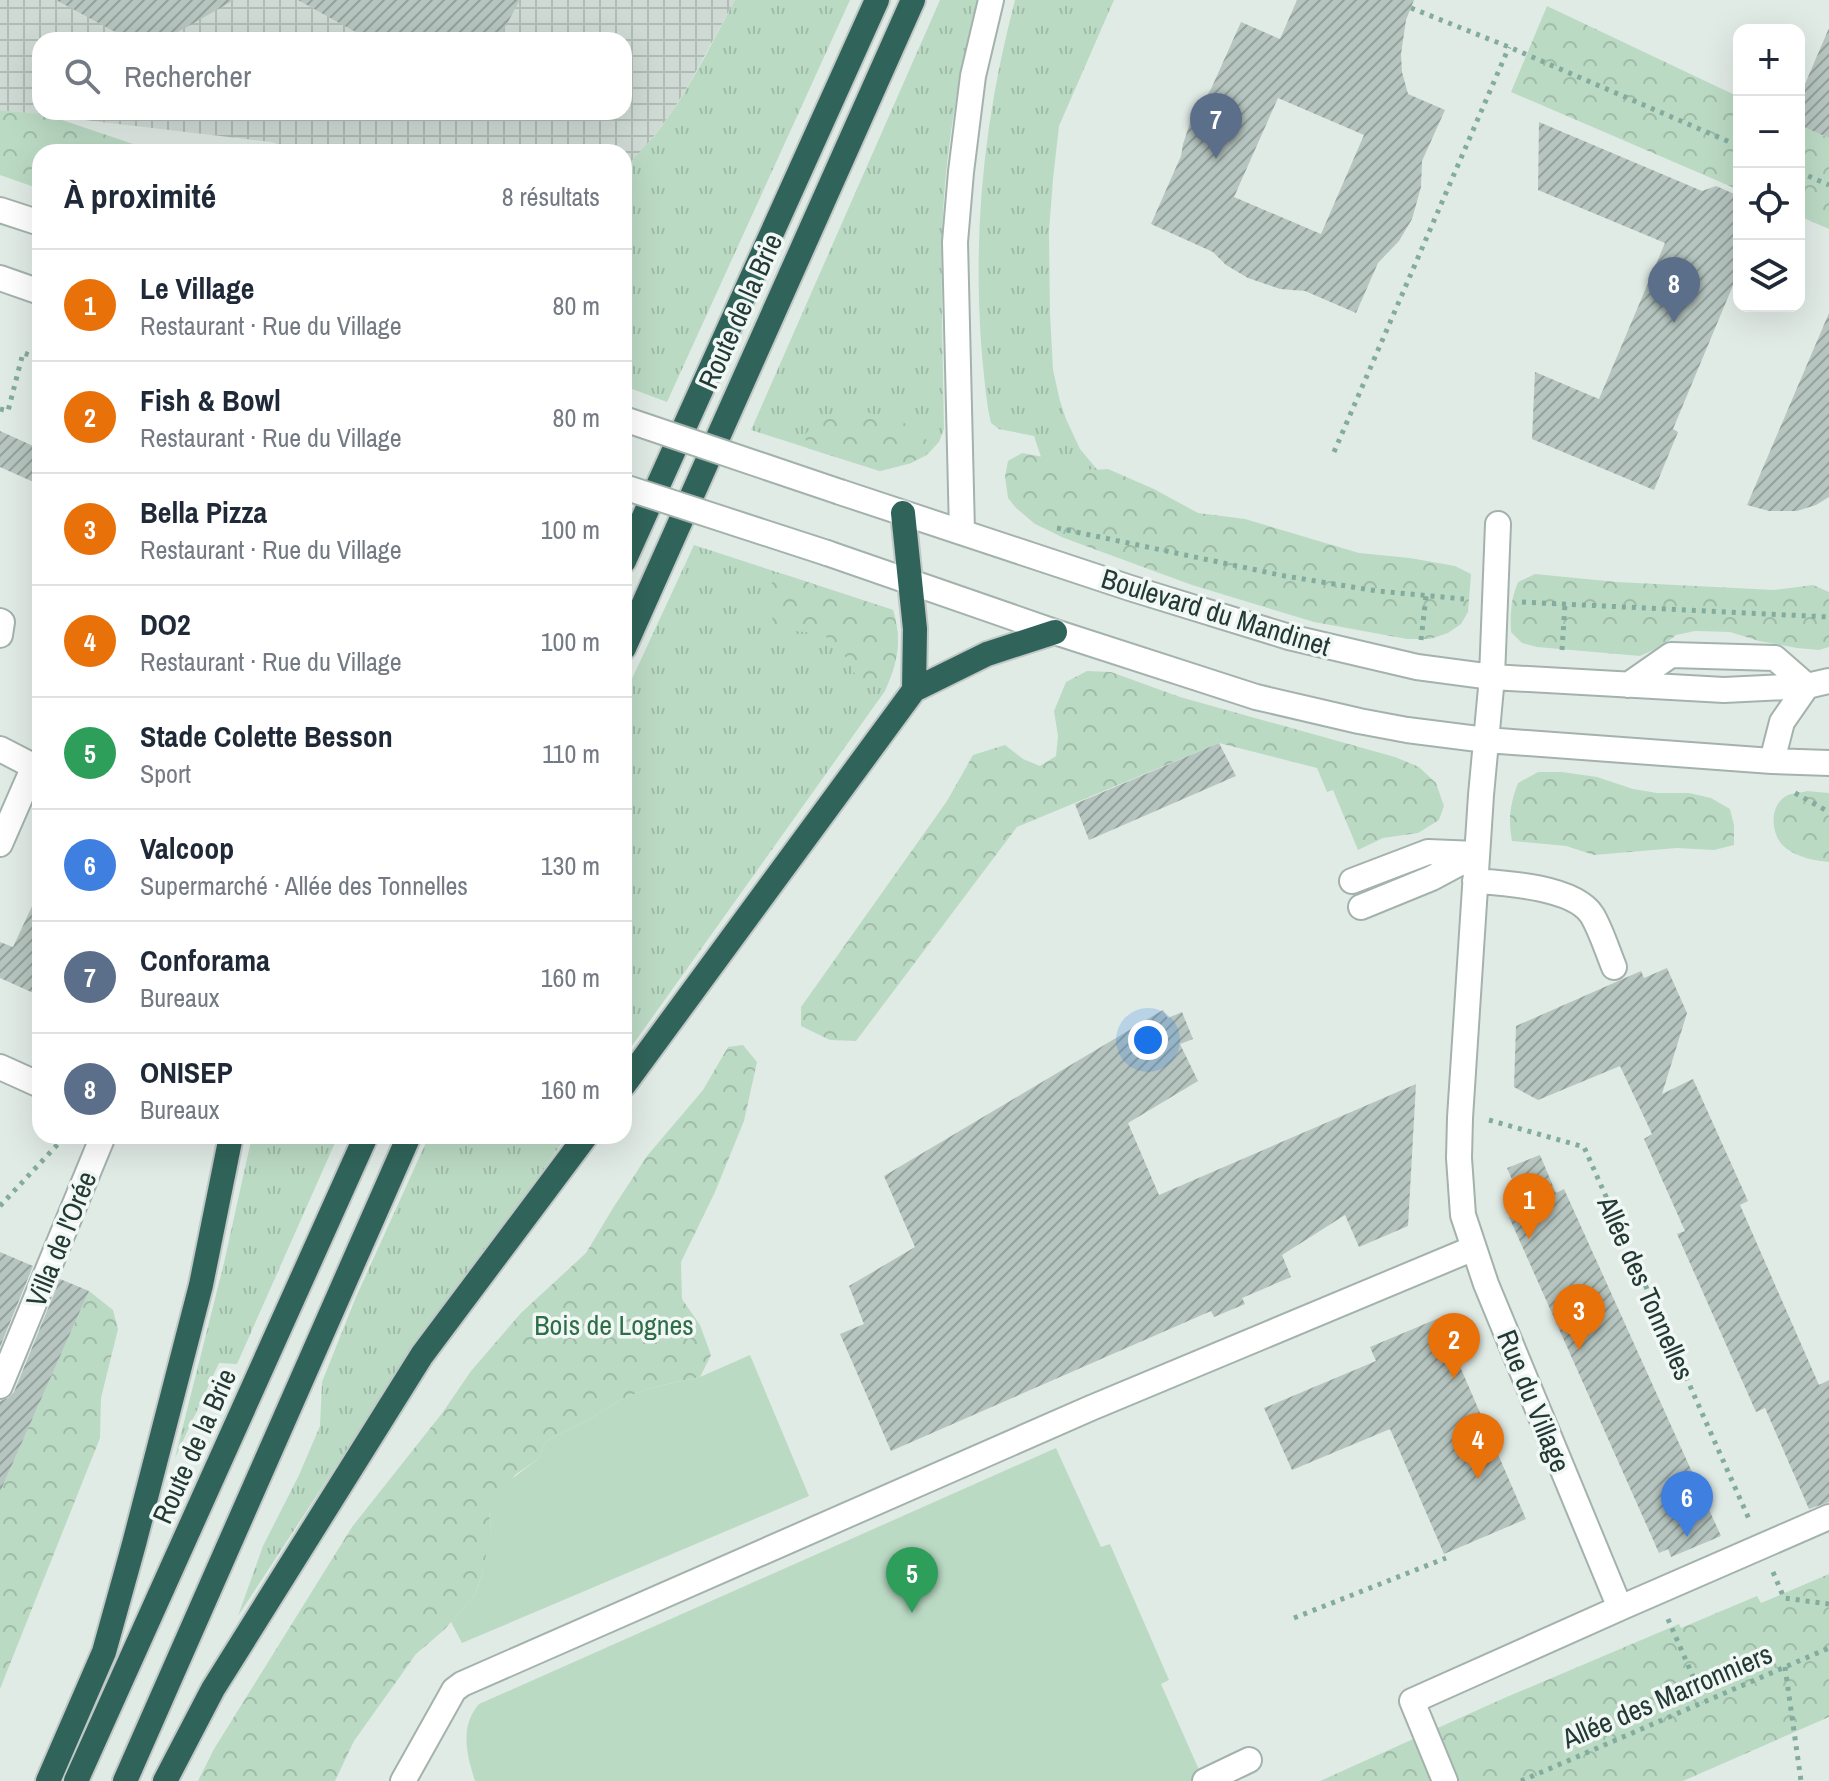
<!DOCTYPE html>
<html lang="fr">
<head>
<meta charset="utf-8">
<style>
  body { margin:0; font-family:"Archivo Narrow",sans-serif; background:#f6f6f7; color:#1f2937 }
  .controls { position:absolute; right:24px; top:24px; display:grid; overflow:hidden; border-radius:16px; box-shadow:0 8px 32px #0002 }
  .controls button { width:72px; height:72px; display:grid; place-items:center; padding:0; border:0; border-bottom:2px solid #e0e1e3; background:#fff; color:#1f2937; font:40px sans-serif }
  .you { position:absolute; left:1148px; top:1040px; width:28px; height:28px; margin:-20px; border:6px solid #fff; border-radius:50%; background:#1a73e8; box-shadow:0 0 0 12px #1a73e833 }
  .badge { display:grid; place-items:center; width:52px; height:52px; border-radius:50%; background:#0b8043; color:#fff; font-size:26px; font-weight:700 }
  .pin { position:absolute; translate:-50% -66px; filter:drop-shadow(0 2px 4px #0008) }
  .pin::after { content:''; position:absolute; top:42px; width:28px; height:24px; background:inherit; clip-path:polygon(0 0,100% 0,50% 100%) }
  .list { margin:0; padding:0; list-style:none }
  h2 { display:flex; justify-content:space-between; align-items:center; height:104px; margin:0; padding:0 32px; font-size:34px }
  h2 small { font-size:26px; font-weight:400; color:#747a83 }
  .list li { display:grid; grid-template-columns:52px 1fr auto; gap:24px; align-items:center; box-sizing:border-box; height:112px; padding:0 32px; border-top:2px solid #e0e1e3 }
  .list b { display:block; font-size:30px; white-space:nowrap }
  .list p { margin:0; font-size:26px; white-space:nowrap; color:#747a83 }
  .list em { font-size:26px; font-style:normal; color:#747a83 }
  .icon { flex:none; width:44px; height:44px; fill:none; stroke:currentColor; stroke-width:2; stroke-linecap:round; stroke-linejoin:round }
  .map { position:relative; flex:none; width:1829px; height:1781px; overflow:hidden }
  .search { position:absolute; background:#fff; box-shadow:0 8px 32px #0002; left:32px; top:32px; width:600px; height:88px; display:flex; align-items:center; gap:20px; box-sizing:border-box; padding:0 28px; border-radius:24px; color:#747a83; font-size:30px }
  .panel { position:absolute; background:#fff; box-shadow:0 8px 32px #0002; left:32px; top:144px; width:600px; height:1000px; border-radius:24px }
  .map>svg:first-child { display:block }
  .industrial { fill:url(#industrial-grid); fill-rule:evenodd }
  .grass { fill:url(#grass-tufts) }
  .forest { fill:url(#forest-crowns) }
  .garden { fill:#bbdac4 }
  .building { fill:url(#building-hatch); fill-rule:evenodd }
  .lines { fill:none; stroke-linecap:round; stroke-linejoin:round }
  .minor-casing { stroke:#a4b2ad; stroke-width:28 }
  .highway-casing { stroke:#c1c8c6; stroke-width:28 }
  .path { stroke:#83ac9f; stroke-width:5; stroke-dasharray:4 6; stroke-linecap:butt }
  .minor { stroke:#fff; stroke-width:24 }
  .highway { stroke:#30645a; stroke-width:24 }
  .minor-bridge-casing { stroke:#a4b2ad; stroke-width:28; stroke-linecap:butt }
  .minor-bridge { stroke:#fff; stroke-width:24 }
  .labels { text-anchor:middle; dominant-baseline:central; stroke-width:7; stroke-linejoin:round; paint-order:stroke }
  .street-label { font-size:28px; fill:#233a34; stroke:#f1f7f4 }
  .park-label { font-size:28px; fill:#2f6e48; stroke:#f1f7f4 }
</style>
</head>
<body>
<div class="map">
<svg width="1829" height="1781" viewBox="0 0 1829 1781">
  <defs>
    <pattern id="industrial-grid" width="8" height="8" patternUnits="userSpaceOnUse" patternTransform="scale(2)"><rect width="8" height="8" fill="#cfdad5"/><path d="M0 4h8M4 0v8" fill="none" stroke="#b1bcb7"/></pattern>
    <pattern id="grass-tufts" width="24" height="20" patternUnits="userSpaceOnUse" patternTransform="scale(2)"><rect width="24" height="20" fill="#bbdac4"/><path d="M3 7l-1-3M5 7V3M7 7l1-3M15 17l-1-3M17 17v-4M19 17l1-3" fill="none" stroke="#a0bca9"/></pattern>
    <pattern id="forest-crowns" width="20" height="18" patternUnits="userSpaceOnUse" patternTransform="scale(2)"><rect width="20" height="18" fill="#bbdac4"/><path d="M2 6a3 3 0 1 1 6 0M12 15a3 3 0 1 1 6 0" fill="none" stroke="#a0bca9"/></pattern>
    <pattern id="building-hatch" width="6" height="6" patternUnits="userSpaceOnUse" patternTransform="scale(2)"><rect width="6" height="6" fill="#b6c5bf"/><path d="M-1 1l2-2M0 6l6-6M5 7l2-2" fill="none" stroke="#94a19c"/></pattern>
  </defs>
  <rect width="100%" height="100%" fill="#e1ebe6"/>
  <path class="industrial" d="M 0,0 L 735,0 L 689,84 L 669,116 L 646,146 L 624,169 L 624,152 L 302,152 L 271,142 L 0,110 ZM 40,40 L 624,40 L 624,112 L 40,112 Z"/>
  <path class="grass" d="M 735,0 L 850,0 L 667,402 L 624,386 L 624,169 C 640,152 656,135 669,116 C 694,80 714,39 735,0 Z
    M 940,0 L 979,0 C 957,76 944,161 942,240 C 941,303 943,366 944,429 L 939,442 L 927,455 L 911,463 L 880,471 L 751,430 Z
    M 1015,0 L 1114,0 L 1059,126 L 1053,179 L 1049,231 L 1050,314 L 1053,370 L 1060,401 L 1066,419 L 1080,449 L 1101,474 L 1047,475 L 1034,436 L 999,429 L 991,423 L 988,409 C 969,269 979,137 1015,0 Z
    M 694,545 L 893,610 C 902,641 898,661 885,691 L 624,1057 L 624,696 Z
    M 252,1136 L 338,1136 L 237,1364 L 219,1363 L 175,1458 L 224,1263 Z
    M 429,1136 L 567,1136 L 372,1411 L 238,1616 L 263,1546 L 299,1475 L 320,1426 L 322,1382 L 356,1297 Z"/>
  <path class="forest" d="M 1547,6 L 1739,97 L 1739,190 L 1511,92 Z
    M 0,110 L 47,115 L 157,152 L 40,152 L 40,189 L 0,175 Z
    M 1799,125 L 1829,138 L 1829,229 L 1799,216 Z
    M 845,411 C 869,411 929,421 930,451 L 911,463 L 880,471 L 807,448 L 805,435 C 817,420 826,416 845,411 Z
    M 1022,453 L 1054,459 L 1092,470 L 1108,469 L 1154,489 L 1198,513 L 1245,519 L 1359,553 L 1410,558 L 1455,566 L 1471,574 L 1468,612 L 1461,624 L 1448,633 L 1430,639 L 1407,639 L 1314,622 L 1192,585 L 1064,538 L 1035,524 L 1016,508 L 1008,498 L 1005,476 L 1008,461 Z
    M 783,574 L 893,610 C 901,637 899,660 887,685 L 871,687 L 858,679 L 839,646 L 822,634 L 786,630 L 773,623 L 769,600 L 770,584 Z
    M 1535,574 L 1617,582 L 1774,590 L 1813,585 L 1829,592 L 1829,647 L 1819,650 L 1797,648 L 1759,641 L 1730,632 L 1695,631 L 1676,635 L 1662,646 L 1640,656 L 1537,647 L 1522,643 L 1511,632 C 1510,614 1511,599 1518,582 Z
    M 1087,671 L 1111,672 L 1180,697 L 1395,757 L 1419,767 L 1436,783 L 1444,806 L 1439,820 L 1418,833 L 1383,838 L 1358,850 L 1333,790 L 1327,792 L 1317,768 L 1219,743 L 1017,827 L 856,1041 L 830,1040 L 801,1026 L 801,1007 L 947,801 L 973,755 L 1005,745 L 1023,759 L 1040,766 L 1056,756 L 1058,736 L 1054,711 L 1066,682 Z
    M 1538,772 L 1562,772 L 1597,777 L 1633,789 L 1657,793 L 1689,793 L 1711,798 L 1730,809 L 1734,825 L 1734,845 L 1714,850 L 1677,848 L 1594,855 L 1566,846 L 1512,841 C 1508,818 1510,805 1518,783 Z
    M 1807,791 L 1829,793 L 1829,862 C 1813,860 1800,858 1787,849 C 1770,838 1768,804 1788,795 C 1793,793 1801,793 1807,791 Z
    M 743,1045 L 757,1062 L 744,1121 L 715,1192 L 681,1262 L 682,1299 L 700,1325 L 711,1355 L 700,1377 L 650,1388 L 620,1400 L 593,1417 L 546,1441 L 538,1459 L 515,1475 L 489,1511 L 491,1530 L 488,1551 L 482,1575 L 474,1596 L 444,1630 L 416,1654 L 354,1741 L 335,1781 L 198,1781 L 214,1749 L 352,1527 L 443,1412 L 471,1371 L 521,1313 L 586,1253 L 613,1208 L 647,1156 L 703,1090 L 728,1047 Z
    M 89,1291 L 113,1310 L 118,1329 L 101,1398 L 100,1438 L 0,1689 L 0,1492 Z
    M 1829,1574 L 1829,1717 L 1683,1781 L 1320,1781 L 1502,1699 L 1679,1624 L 1681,1628 L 1757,1596 L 1761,1603 Z"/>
  <path class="garden" d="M 750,1355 L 809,1496 L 462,1643 L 451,1622 L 474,1596 L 482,1575 L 491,1530 L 489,1511 L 501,1487 L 538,1459 L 546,1441 L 593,1417 L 620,1400 L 650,1388 L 700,1377 Z
    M 1056,1448 L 1101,1547 L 1110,1544 L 1169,1680 L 1161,1684 L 1204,1781 L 475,1781 C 467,1755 459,1727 479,1704 Z"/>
  <path class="building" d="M 56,0 L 234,0 L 164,40 L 130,40 Z
    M 298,0 L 520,0 L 498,40 L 370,40 Z
    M 1297,0 L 1414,0 L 1406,20 L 1401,54 L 1402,72 L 1408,94 L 1445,110 L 1422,161 L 1421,187 L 1412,219 L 1399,241 L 1378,263 L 1356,313 L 1305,291 L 1280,289 L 1248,278 L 1226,265 L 1213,252 L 1151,224 L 1181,156 L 1183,144 L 1191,120 L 1211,89 L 1241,22 L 1280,39 ZM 1278,98 L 1364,135 L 1321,234 L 1234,197 Z
    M 1829,28 L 1829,138 L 1799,125 L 1799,98 Z
    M 1539,122 L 1702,191 L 1716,186 L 1739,196 L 1739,271 L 1673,429 L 1678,432 L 1654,490 L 1532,439 L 1535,372 L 1599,399 L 1665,243 L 1538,190 Z
    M 1829,313 L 1829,497 L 1816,505 L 1797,511 L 1769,511 L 1747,505 Z
    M 0,431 L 40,449 L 40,485 L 0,467 Z
    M 1219,743 L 1236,776 L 1089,840 L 1075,804 Z
    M 40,889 L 40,996 L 0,978 L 0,942 L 13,947 Z
    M 1667,968 L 1687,1013 L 1662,1094 L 1693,1079 L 1748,1201 L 1740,1205 L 1819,1385 L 1829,1380 L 1829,1502 L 1809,1509 L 1765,1408 L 1756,1412 L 1677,1234 L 1685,1231 L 1644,1139 L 1652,1134 L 1620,1066 L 1538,1100 L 1514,1087 L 1516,1026 L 1641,971 L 1644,978 Z
    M 1163,1010 L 1168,1018 L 1182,1012 L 1193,1039 L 1180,1044 L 1198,1081 L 1128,1123 L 1159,1195 L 1416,1084 L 1408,1226 L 1359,1247 L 1345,1215 L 1282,1255 L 1291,1277 L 1242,1298 L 1245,1304 L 1214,1317 L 1211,1311 L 891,1451 L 840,1334 L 864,1324 L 849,1286 L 915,1247 L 884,1176 Z
    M 1540,1155 L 1556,1193 L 1564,1189 L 1721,1536 L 1671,1557 L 1668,1549 L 1659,1553 L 1509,1217 L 1518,1213 L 1514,1200 L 1520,1198 L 1507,1168 Z
    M 0,1252 L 33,1266 L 0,1347 Z
    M 60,1279 L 89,1291 L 0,1492 L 0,1401 L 8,1398 L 14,1392 Z
    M 1439,1318 L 1526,1519 L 1444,1554 L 1390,1429 L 1292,1470 L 1264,1408 L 1376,1361 L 1370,1347 Z"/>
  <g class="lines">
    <g class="minor-casing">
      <path id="minor" d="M 0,210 L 40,223
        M 0,278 L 40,292
        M 840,492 L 1130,588 L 1289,637 L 1417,667 L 1492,677 L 1724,690 L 1807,686 L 1829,681
        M 962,532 L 955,242 L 961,172 L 973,76 L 991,0
        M 827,553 L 1055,632 L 1256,697 L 1359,721 L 1407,730 L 1486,740 L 1772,761 L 1829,763
        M 0,621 L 2,622 L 0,635
        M 1628,685 L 1671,655 L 1775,658 L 1807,686
        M 0,749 L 31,765 L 31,773 L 0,844
        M 1772,761 L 1782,722 L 1807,686
        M 1352,881 L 1428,852 L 1477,854
        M 1475,881 C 1505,883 1574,887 1592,915 C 1601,930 1607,950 1614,967
        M 1361,907 L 1432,878 L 1475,855
        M 0,1067 L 40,1085
        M 0,1386 L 103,1136
        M 1620,1608 L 1829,1517
        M 403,1781 L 454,1690 L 462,1684 L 1091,1408 L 1474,1248
        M 1205,1781 L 1249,1760
        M 1445,1781 L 1412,1701 L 1620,1608 L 1486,1284 L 1463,1215 L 1459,1158 L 1460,1118 L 1481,795 L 1492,677 L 1498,524"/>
    </g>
    <g class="highway-casing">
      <path id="highway" d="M 903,513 L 915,629 L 914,690
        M 624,561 L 877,0
        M 624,648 L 913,0
        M 624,1085 L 914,690 L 987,654 L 1055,632
        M 48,1781 L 104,1652 L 134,1544 L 201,1285 L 231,1136
        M 76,1781 L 366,1136
        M 125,1781 L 409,1136
        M 165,1781 L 213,1689 L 422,1355 L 586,1136"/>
    </g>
    <path class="path" d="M 1411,8 L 1509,47 L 1739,146
      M 1799,172 L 1829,185
      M 0,409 L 8,411 L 23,353 L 40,358
      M 1334,452 L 1509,47
      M 1057,528 L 1285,576 L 1377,591 L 1464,599
      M 1522,602 L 1829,617
      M 1421,640 L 1426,596
      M 1562,650 L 1565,604
      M 1795,793 L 1829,812
      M 1489,1120 L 1584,1147 L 1749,1519
      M 0,1206 L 58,1144 L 62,1136
      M 1773,1572 L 1784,1598 L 1829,1604
      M 1294,1618 L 1446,1558
      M 1668,1619 L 1704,1702
      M 1785,1667 L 1801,1781
      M 1521,1781 L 1829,1648"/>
    <use href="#minor" class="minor"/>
    <use href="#highway" class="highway"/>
    <g class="minor-bridge-casing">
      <path id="minor-bridge" d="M 624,419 L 840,492
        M 624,487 L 827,553"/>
    </g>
    <use href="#minor-bridge" class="minor-bridge"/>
  </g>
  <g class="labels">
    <g class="street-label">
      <text transform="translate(740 311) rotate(-66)">Route de la Brie</text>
      <text transform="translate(1216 612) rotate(17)">Boulevard du Mandinet</text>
      <text transform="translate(61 1239) rotate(-68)">Villa de l'Orée</text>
      <text transform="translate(1646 1288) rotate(66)">Allée des Tonnelles</text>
      <text transform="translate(1534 1401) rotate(68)">Rue du Village</text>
      <text transform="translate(194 1446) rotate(-66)">Route de la Brie</text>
      <text transform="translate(1667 1696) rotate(-23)">Allée des Marronniers</text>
    </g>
    <g class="park-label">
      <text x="614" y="1325">Bois de Lognes</text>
    </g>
  </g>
</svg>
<div class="controls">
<button>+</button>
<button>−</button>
<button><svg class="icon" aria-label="locate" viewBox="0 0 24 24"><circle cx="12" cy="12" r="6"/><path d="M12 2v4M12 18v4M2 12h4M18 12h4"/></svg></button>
<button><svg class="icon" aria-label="layers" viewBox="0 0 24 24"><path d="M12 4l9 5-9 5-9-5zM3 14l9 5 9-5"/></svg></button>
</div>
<div class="you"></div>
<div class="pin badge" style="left:1529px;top:1239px;background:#e8710a">1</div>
<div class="pin badge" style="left:1454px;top:1379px;background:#e8710a">2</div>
<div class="pin badge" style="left:1579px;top:1350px;background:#e8710a">3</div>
<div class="pin badge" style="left:1478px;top:1479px;background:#e8710a">4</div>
<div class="pin badge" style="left:912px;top:1613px;background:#2e9e5b">5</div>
<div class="pin badge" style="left:1687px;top:1537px;background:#3f7fe0">6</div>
<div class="pin badge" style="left:1216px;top:159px;background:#5c6f8a">7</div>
<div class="pin badge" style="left:1674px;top:323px;background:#5c6f8a">8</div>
<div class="search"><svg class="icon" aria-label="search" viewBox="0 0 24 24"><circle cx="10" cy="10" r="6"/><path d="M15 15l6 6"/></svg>Rechercher</div>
<section class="panel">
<h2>À proximité<small>8 résultats</small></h2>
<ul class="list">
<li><span class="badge" style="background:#e8710a">1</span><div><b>Le Village</b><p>Restaurant · Rue du Village</p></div><em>80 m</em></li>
<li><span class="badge" style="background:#e8710a">2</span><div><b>Fish &amp; Bowl</b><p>Restaurant · Rue du Village</p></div><em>80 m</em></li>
<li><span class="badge" style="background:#e8710a">3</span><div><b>Bella Pizza</b><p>Restaurant · Rue du Village</p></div><em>100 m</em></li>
<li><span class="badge" style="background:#e8710a">4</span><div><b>DO2</b><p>Restaurant · Rue du Village</p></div><em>100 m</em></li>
<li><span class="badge" style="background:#2e9e5b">5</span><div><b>Stade Colette Besson</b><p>Sport</p></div><em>110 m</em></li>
<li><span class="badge" style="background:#3f7fe0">6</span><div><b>Valcoop</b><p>Supermarché · Allée des Tonnelles</p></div><em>130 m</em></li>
<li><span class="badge" style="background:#5c6f8a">7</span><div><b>Conforama</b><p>Bureaux</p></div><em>160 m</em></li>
<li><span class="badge" style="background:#5c6f8a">8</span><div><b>ONISEP</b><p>Bureaux</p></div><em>160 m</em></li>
</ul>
</section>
</div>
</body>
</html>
